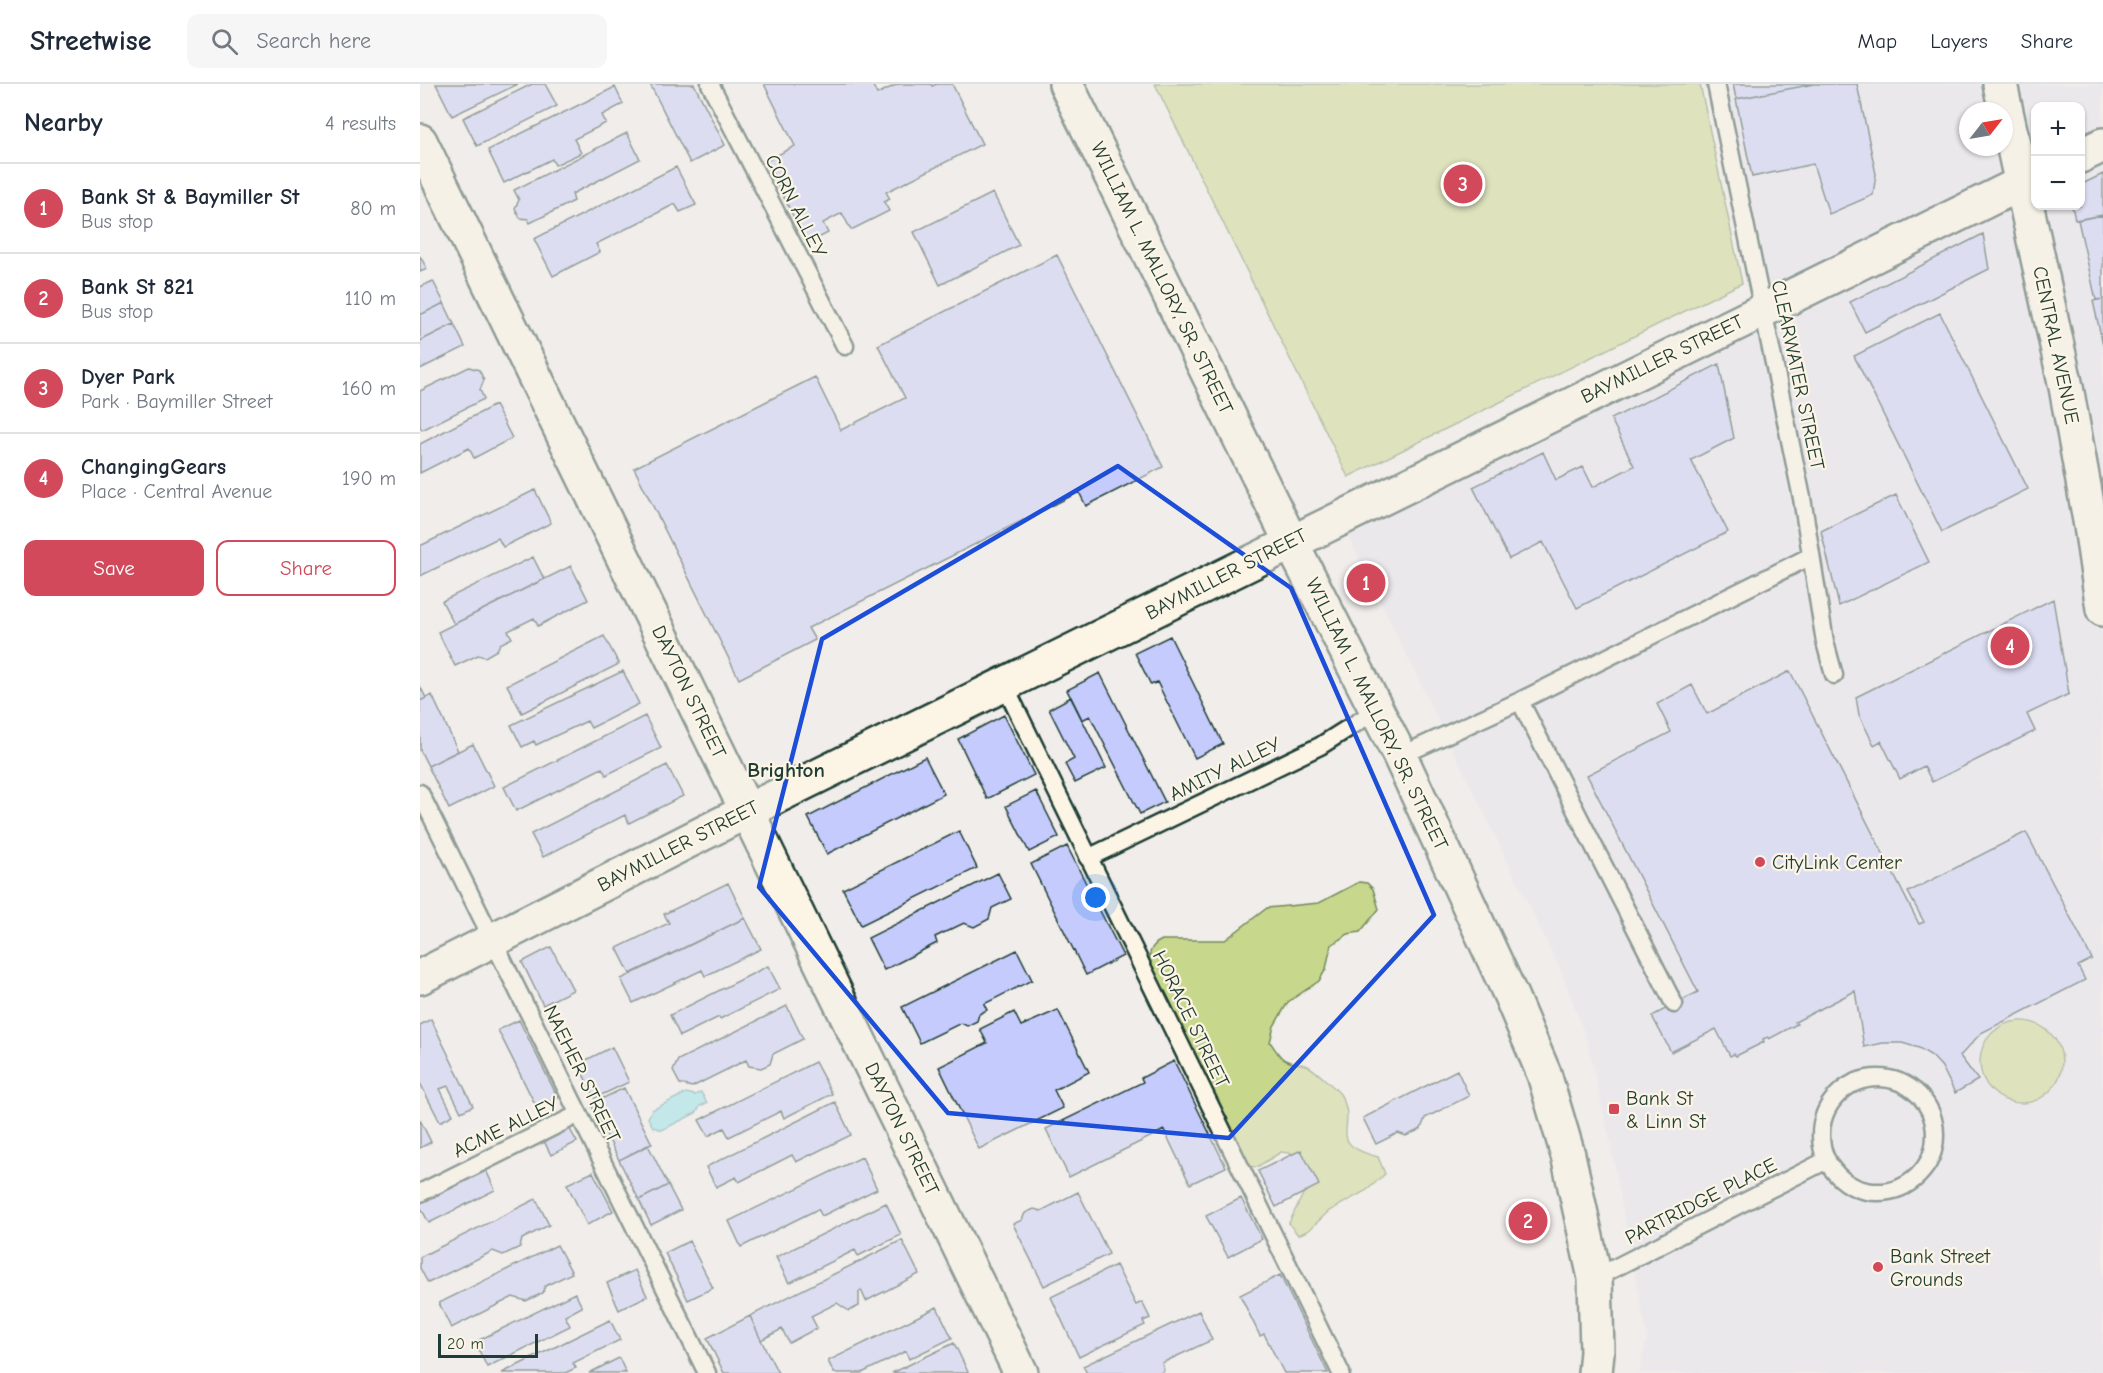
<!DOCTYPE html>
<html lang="en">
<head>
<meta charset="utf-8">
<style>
  body { margin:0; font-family:"Comic Neue",sans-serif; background:#f6f6f7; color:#1f2937 }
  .controls { position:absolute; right:18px; top:18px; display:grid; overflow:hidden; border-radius:12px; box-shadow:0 2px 4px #0004 }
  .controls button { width:54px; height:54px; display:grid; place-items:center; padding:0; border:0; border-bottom:2px solid #e0e1e3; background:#fff; color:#1f2937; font:30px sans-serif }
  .compass { position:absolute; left:1539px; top:18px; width:54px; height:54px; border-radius:50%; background:#fff; box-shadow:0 2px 4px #0004; rotate:59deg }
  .scale { position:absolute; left:18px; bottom:15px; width:100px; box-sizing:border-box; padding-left:6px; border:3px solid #1f3d34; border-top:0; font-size:16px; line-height:21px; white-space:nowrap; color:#1f3d34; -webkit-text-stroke:4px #fcf5e5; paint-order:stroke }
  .you { position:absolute; left:676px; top:814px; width:21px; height:21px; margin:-15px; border:4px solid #fff; border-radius:50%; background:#1a73e8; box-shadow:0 0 0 9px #1a73e833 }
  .badge { display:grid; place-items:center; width:39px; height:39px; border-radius:50%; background:#d1495b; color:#fff; font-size:20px; font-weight:700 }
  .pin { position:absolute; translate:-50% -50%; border:3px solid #fff; box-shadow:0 2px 6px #0006 }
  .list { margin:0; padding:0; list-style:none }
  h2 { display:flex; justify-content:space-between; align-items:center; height:78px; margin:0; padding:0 24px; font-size:26px }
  h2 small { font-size:20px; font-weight:400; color:#747a83 }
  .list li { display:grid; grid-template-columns:39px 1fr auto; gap:18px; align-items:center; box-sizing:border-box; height:90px; padding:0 24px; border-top:2px solid #e0e1e3 }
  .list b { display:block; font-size:22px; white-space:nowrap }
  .list p { margin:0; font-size:20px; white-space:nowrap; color:#747a83 }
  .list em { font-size:20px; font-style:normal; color:#747a83 }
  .actions { display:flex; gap:12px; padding:18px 24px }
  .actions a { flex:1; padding:14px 0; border:2px solid #d1495b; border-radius:12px; text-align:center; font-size:21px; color:#d1495b }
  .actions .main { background:#d1495b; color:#fff }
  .icon { flex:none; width:33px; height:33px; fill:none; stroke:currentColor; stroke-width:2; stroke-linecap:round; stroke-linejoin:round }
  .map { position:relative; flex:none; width:1683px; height:1289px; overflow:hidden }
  header { display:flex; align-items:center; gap:36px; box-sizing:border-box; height:84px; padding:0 30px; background:#fff; border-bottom:2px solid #e0e1e3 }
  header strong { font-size:28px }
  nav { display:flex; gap:33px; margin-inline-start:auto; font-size:21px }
  .search { width:420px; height:54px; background:#f6f6f7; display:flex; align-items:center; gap:15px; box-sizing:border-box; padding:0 21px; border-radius:12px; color:#747a83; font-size:22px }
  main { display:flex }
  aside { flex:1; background:#fff }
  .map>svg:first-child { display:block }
  .built { fill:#e4e3f0; fill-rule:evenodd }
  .green { fill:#c7d78b; stroke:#738a60; stroke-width:1.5 }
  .water { fill:#8edfe8; stroke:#629ea0; stroke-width:1.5 }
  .building { fill:#c5cbfd; stroke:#1f3d34; stroke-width:1.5 }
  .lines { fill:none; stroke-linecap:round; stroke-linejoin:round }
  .service-casing { stroke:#1f3d34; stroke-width:21 }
  .minor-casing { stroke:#1f3d34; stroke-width:38 }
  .tertiary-casing { stroke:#1f3d34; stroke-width:38 }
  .service { stroke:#fcf5e5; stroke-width:16 }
  .minor { stroke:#fcf5e5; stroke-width:33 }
  .tertiary { stroke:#fcf5e5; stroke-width:33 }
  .marked { fill:none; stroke:#1d4ed8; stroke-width:4.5; stroke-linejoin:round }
  .poi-dot { fill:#d1495b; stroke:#fcf5e5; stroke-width:2 }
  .labels { text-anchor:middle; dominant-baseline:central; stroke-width:4.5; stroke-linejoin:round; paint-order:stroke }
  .street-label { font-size:20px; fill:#1f3d34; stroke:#fcf5e5 }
  .poi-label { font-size:20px; fill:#1f3d34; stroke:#fcf5e5; text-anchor:start }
  .neighbourhood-label { font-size:21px; font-weight:bold; fill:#1f3d34; stroke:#fcf5e5 }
</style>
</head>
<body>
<header>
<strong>Streetwise</strong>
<div class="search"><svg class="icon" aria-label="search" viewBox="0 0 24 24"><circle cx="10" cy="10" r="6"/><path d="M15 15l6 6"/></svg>Search here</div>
<nav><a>Map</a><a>Layers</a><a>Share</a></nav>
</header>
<main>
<aside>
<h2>Nearby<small>4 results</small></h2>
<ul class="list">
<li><span class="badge">1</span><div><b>Bank St &amp; Baymiller St</b><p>Bus stop</p></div><em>80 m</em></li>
<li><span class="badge">2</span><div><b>Bank St 821</b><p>Bus stop</p></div><em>110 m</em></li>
<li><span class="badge">3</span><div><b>Dyer Park</b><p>Park · Baymiller Street</p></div><em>160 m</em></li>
<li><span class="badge">4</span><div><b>ChangingGears</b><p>Place · Central Avenue</p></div><em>190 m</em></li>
</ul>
<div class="actions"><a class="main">Save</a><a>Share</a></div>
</aside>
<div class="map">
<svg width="1683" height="1289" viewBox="0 0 1683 1289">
  <rect width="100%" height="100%" fill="#f1edea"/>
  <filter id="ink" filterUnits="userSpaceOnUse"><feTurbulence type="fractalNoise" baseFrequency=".0167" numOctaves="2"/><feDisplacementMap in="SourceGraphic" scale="12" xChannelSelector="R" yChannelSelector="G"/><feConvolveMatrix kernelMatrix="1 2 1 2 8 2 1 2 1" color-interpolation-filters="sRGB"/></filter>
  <g filter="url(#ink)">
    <path class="built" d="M 1287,0 L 1683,0 L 1683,1289 L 1219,1289 L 1227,1253 L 1189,1053 L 1167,957 L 1140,885 L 914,423 L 1332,218 ZM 1616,22 L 1660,22 L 1660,122 L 1616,122 ZM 1548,27 L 1584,27 L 1584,63 L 1548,63 Z"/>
    <path class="green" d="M 735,0 L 1280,0 L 1322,199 L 928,393 Z
      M 939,798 L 947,799 L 953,805 L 959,825 L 940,848 L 928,850 L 911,861 L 906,885 L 899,897 L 868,918 L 854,942 L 850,958 C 854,963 859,973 865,976 C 872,980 881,979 888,982 C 895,986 915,1004 920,1010 C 941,1043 902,1058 958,1073 L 965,1090 L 947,1106 L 909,1127 L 889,1146 L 878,1151 L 869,1139 L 888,1100 L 883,1071 L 861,1068 L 837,1083 L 824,1082 L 729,884 C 729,870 729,862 742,856 L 805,856 L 847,824 L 899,819 Z
      M1560 978a41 41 0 1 1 82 0a41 41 0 1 1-82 0Z"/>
    <path class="water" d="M 281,1008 L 287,1019 L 280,1022 L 276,1029 L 242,1046 L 233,1043 L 228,1034 L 232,1026 L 266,1009 L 275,1011 Z"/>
    <path class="building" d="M 16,0 L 98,0 L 32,32 Z
      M 112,0 L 125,0 L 137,22 L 57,62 L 43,34 Z
      M 230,0 L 274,0 L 305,61 L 270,79 Z
      M 344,0 L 452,0 L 457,10 L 478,0 L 511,0 L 512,2 L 517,0 L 532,0 L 562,60 L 466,108 L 470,115 L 464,118 L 469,127 L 431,146 L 422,129 L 403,139 L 408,149 L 387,160 L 346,77 L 375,62 Z
      M 1313,0 L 1394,0 L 1316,15 Z
      M 1394,0 L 1437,0 L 1456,90 L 1453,111 L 1409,130 L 1393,80 L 1332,93 L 1316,15 Z
      M 195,3 L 203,20 L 182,31 L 186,39 L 154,55 L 161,69 L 135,81 L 132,75 L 84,99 L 68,66 Z
      M 207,49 L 220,75 L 152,110 L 154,117 L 110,139 L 108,135 L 100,134 L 95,124 L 99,116 L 94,106 Z
      M 256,83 L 276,121 L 260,128 L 255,120 L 176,160 L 180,168 L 133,192 L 114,155 Z
      M 1683,90 L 1683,131 L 1655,136 L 1652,122 L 1660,122 L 1660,101 Z
      M 573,109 L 599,161 L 520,201 L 494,148 Z
      M 1683,131 L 1683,215 L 1676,216 L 1658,136 Z
      M 1563,150 L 1569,185 L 1445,248 L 1430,218 Z
      M 637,171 L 743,383 L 666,422 L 659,408 L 388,544 L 395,556 L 319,595 L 214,384 L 395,293 L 421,346 L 485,314 L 458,261 Z
      M 0,172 L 7,185 L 0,188 Z
      M 13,197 L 24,219 L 0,231 L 0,203 Z
      M 1683,215 L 1683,261 L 1673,217 Z
      M 24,219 L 34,240 L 0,257 L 0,231 Z
      M 1520,229 L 1608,405 L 1522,448 L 1434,272 Z
      M 34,240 L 45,263 L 0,285 L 0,257 Z
      M 1299,280 L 1314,354 L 1271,376 L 1308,448 L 1157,524 L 1123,458 L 1089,475 L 1053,403 L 1123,368 L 1136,396 L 1163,383 L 1173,403 L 1214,382 L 1191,335 Z
      M 49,283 L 59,286 L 64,296 L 60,306 L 64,315 L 2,346 L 0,342 L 0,307 Z
      M 75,321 L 92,354 L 54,374 L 49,364 L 0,389 L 0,360 Z
      M 115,406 L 131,439 L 83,463 L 78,454 L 0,492 L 0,462 Z
      M 1476,411 L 1509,478 L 1419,522 L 1401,447 Z
      M 113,473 L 124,495 L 34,540 L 22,517 Z
      M 151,482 L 168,516 L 118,542 L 114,534 L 88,547 L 92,554 L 80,560 L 77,566 L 65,573 L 58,571 L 35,582 L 18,548 Z
      M 1633,515 L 1649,610 L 1607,630 L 1615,647 L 1512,698 L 1504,682 L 1480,695 L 1461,657 L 1454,661 L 1439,631 L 1436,613 Z
      M 184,552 L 199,580 L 102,629 L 87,601 Z
      M 750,552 L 803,660 L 775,674 L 737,598 L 731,601 L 715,569 Z
      M 203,587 L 219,620 L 171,644 L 167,637 L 116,661 L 114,657 L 102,663 L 91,641 Z
      M 1370,587 L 1499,840 L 1504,838 L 1488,808 L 1606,748 L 1672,875 L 1658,882 L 1665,896 L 1561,949 L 1540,972 L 1558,996 L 1535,1009 L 1522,983 L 1512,972 L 1499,964 L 1482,959 L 1463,959 L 1444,963 L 1435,907 L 1375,938 L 1377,940 L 1349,955 L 1348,953 L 1343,955 L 1344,958 L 1316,972 L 1314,970 L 1310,972 L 1296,945 L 1251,968 L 1232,932 L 1278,908 L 1167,691 L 1251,648 L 1237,620 L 1272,601 L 1287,630 Z
      M 680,589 L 745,718 L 720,730 L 670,632 L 662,636 L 647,606 Z
      M 0,602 L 6,614 L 0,617 Z
      M 12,611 L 38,667 L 8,682 L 0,666 L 0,617 Z
      M 651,613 L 686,684 L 655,699 L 645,680 L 654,675 L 629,625 Z
      M 584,631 L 614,691 L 567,715 L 538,655 Z
      M 225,632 L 241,664 L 186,691 L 182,684 L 96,727 L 84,703 Z
      M 53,660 L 74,702 L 29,725 L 8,682 Z
      M 505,673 L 524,710 L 407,770 L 388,733 Z
      M 247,681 L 263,712 L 209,739 L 205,731 L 123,773 L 111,750 Z
      M 616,707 L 639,753 L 609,768 L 586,722 Z
      M 539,747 L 557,784 L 441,841 L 423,805 Z
      M 647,762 L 703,872 L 666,891 L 611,780 Z
      M 578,789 L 591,815 L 572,824 L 569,835 L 554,843 L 544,839 L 515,853 L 517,859 L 464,886 L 448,854 Z
      M 308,799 L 325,834 L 210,890 L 197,864 L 249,839 L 244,830 Z
      M 325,834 L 341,865 L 285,892 L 282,886 L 213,919 L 201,895 Z
      M 131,863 L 153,906 L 123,921 L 102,878 Z
      M 597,866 L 612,896 L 564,920 L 567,926 L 559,930 L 557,937 L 547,942 L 541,939 L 500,959 L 482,923 Z
      M 348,882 L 360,905 L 300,935 L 299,933 L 260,952 L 250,931 Z
      M 367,922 L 383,955 L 353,970 L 350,980 L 341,984 L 329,982 L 326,976 L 272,1003 L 260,1000 L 253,987 L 258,976 Z
      M 638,926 L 669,988 L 634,1006 L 643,1024 L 559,1065 L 519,983 L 567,959 L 560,945 L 594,928 L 601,942 Z
      M 11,935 L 53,1022 L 41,1028 L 28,1002 L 20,1005 L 33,1031 L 20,1038 L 0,999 L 0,941 Z
      M 99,936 L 138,1014 L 117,1024 L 78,946 Z
      M 192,963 L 209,998 L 175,1014 L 158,980 Z
      M 754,977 L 806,1083 L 770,1100 L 744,1046 L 649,1093 L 626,1045 L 723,998 L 721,994 Z
      M 395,978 L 412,1010 L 364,1034 L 361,1027 L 309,1053 L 304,1044 L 288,1052 L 279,1036 Z
      M 1037,986 L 1049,1012 L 1005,1034 L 1001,1045 L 986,1052 L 978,1049 L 956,1060 L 943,1034 Z
      M 204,1004 L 232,1060 L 199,1076 L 171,1020 Z
      M 415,1018 L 431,1051 L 376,1078 L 372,1071 L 319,1098 L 316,1093 L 296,1103 L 286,1083 Z
      M 0,1036 L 11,1058 L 0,1064 Z
      M 147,1040 L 157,1058 L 131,1071 L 122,1053 Z
      M 228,1061 L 248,1101 L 219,1116 L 199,1076 Z
      M 881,1066 L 899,1101 L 856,1123 L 838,1087 Z
      M 442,1073 L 457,1105 L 402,1132 L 398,1125 L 321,1163 L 309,1137 Z
      M 65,1084 L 75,1106 L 9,1139 L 0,1122 L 0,1117 Z
      M 173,1088 L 193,1127 L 167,1141 L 147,1100 Z
      M 248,1101 L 261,1126 L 231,1141 L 219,1116 Z
      M 658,1108 L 689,1170 L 624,1202 L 593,1140 L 602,1136 L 605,1129 L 614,1125 L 621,1127 Z
      M 821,1114 L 842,1155 L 808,1173 L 786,1132 Z
      M 116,1115 L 129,1141 L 102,1155 L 100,1163 L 83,1171 L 73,1167 L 8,1199 L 0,1184 L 0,1173 Z
      M 466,1119 L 481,1151 L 438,1172 L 435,1166 L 369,1199 L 356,1173 Z
      M 482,1156 L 499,1190 L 446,1217 L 441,1206 L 439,1208 L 439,1222 L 429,1227 L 417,1219 L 391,1232 L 397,1244 L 369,1259 L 362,1245 L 341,1256 L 330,1232 Z
      M 269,1157 L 293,1204 L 268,1216 L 245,1169 Z
      M 137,1161 L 152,1189 L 125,1202 L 123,1209 L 106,1217 L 93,1213 L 31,1244 L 19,1219 Z
      M 696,1181 L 716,1221 L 722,1218 L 730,1234 L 723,1237 L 725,1241 L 659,1273 L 631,1213 Z
      M 215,1186 L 227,1212 L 199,1226 L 187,1199 Z
      M 860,1191 L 908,1289 L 864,1289 L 844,1250 L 840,1252 L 820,1211 Z
      M 155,1209 L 162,1223 L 145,1232 L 150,1242 L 67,1283 L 55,1258 Z
      M 517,1223 L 532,1254 L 489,1275 L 486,1267 L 442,1289 L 414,1289 L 408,1277 Z
      M 779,1227 L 792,1256 L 742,1279 L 744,1286 L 741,1289 L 667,1289 L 663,1282 Z
      M 330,1232 L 341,1256 L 358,1289 L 304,1289 L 287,1254 Z
      M 190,1236 L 200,1256 L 153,1279 L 156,1284 L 145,1289 L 82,1289 Z
      M 534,1259 L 548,1288 L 547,1289 L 472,1289 Z
      M 199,1274 L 206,1289 L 169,1289 Z"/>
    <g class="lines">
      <g class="service-casing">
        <path id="service" d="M 290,0 L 425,262
          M 1296,0 L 1382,414 L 1405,558 L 1414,591
          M 584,600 L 921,1289
          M 1100,617 L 1254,920
          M 980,672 L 1100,617 L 1391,472
          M 0,709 L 287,1289
          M 668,774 L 900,662 L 957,626
          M1401 1051a57 57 0 1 1 114 0a57 57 0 1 1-114 0Z
          M 0,1109 L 159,1030
          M 1175,1194 L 1407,1076"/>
      </g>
      <g class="minor-casing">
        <path id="minor" d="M 1580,0 L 1646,303 L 1671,442 L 1683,525
          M 0,57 L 601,1289
          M 1660,72 L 1683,61
          M 0,893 L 327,727 L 1616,92"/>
      </g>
      <g class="tertiary-casing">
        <path id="tertiary" d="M 646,0 L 871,458 L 980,672 L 1091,912 L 1124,990 L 1148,1071 L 1175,1194 L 1177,1268 L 1175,1289"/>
      </g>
      <use href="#service" class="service"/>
      <use href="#minor" class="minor"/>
      <use href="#tertiary" class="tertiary"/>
    </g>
  </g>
  <path d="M0 0H1683V1289H0ZM 698,382 L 871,504 L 1014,831 L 809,1054 L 528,1029 L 339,803 L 402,555 Z" fill="#f1edea" fill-opacity=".55" fill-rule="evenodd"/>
  <path class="marked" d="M 698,382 L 871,504 L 1014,831 L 809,1054 L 528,1029 L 339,803 L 402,555 Z"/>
  <g class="poi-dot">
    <circle cx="1340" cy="778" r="6"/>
    <rect x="1188" y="1019" width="12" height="12" rx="3"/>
    <circle cx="1458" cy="1183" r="6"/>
  </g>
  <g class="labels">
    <g class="street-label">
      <text transform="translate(376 122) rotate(63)">CORN ALLEY</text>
      <text transform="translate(742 194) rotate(64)">WILLIAM L. MALLORY, SR. STREET</text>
      <text transform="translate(1636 261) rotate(78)">CENTRAL AVENUE</text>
      <text transform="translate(1242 275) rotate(-26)">BAYMILLER STREET</text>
      <text transform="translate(1378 291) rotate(78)">CLEARWATER STREET</text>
      <text transform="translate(806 490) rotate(-27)">BAYMILLER STREET</text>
      <text transform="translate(269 608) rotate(64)">DAYTON STREET</text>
      <text transform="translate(957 630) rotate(64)">WILLIAM L. MALLORY, SR. STREET</text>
      <text transform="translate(805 685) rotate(-26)">AMITY ALLEY</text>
      <text transform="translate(258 762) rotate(-27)">BAYMILLER STREET</text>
      <text transform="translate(771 935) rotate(64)">HORACE STREET</text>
      <text transform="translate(162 990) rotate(64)">NAEHER STREET</text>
      <text transform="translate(86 1043) rotate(-26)">ACME ALLEY</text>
      <text transform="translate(482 1045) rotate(64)">DAYTON STREET</text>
      <text transform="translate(1281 1117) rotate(-27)">PARTRIDGE PLACE</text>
    </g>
    <g class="poi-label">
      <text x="1352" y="778">CityLink Center</text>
      <text x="1206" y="1014">Bank St<tspan x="1206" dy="23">&amp; Linn St</tspan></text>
      <text x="1470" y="1172">Bank Street<tspan x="1470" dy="23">Grounds</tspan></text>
    </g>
    <g class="neighbourhood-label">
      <text x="366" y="686">Brighton</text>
    </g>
  </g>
</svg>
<div class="controls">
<button>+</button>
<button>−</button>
</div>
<svg class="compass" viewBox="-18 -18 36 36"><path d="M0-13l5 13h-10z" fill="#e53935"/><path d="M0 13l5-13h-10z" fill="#747a83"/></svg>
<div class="scale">20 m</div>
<div class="you"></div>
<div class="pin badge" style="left:946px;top:499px">1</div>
<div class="pin badge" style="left:1108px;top:1137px">2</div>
<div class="pin badge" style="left:1043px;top:100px">3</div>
<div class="pin badge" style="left:1590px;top:562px">4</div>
</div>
</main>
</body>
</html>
